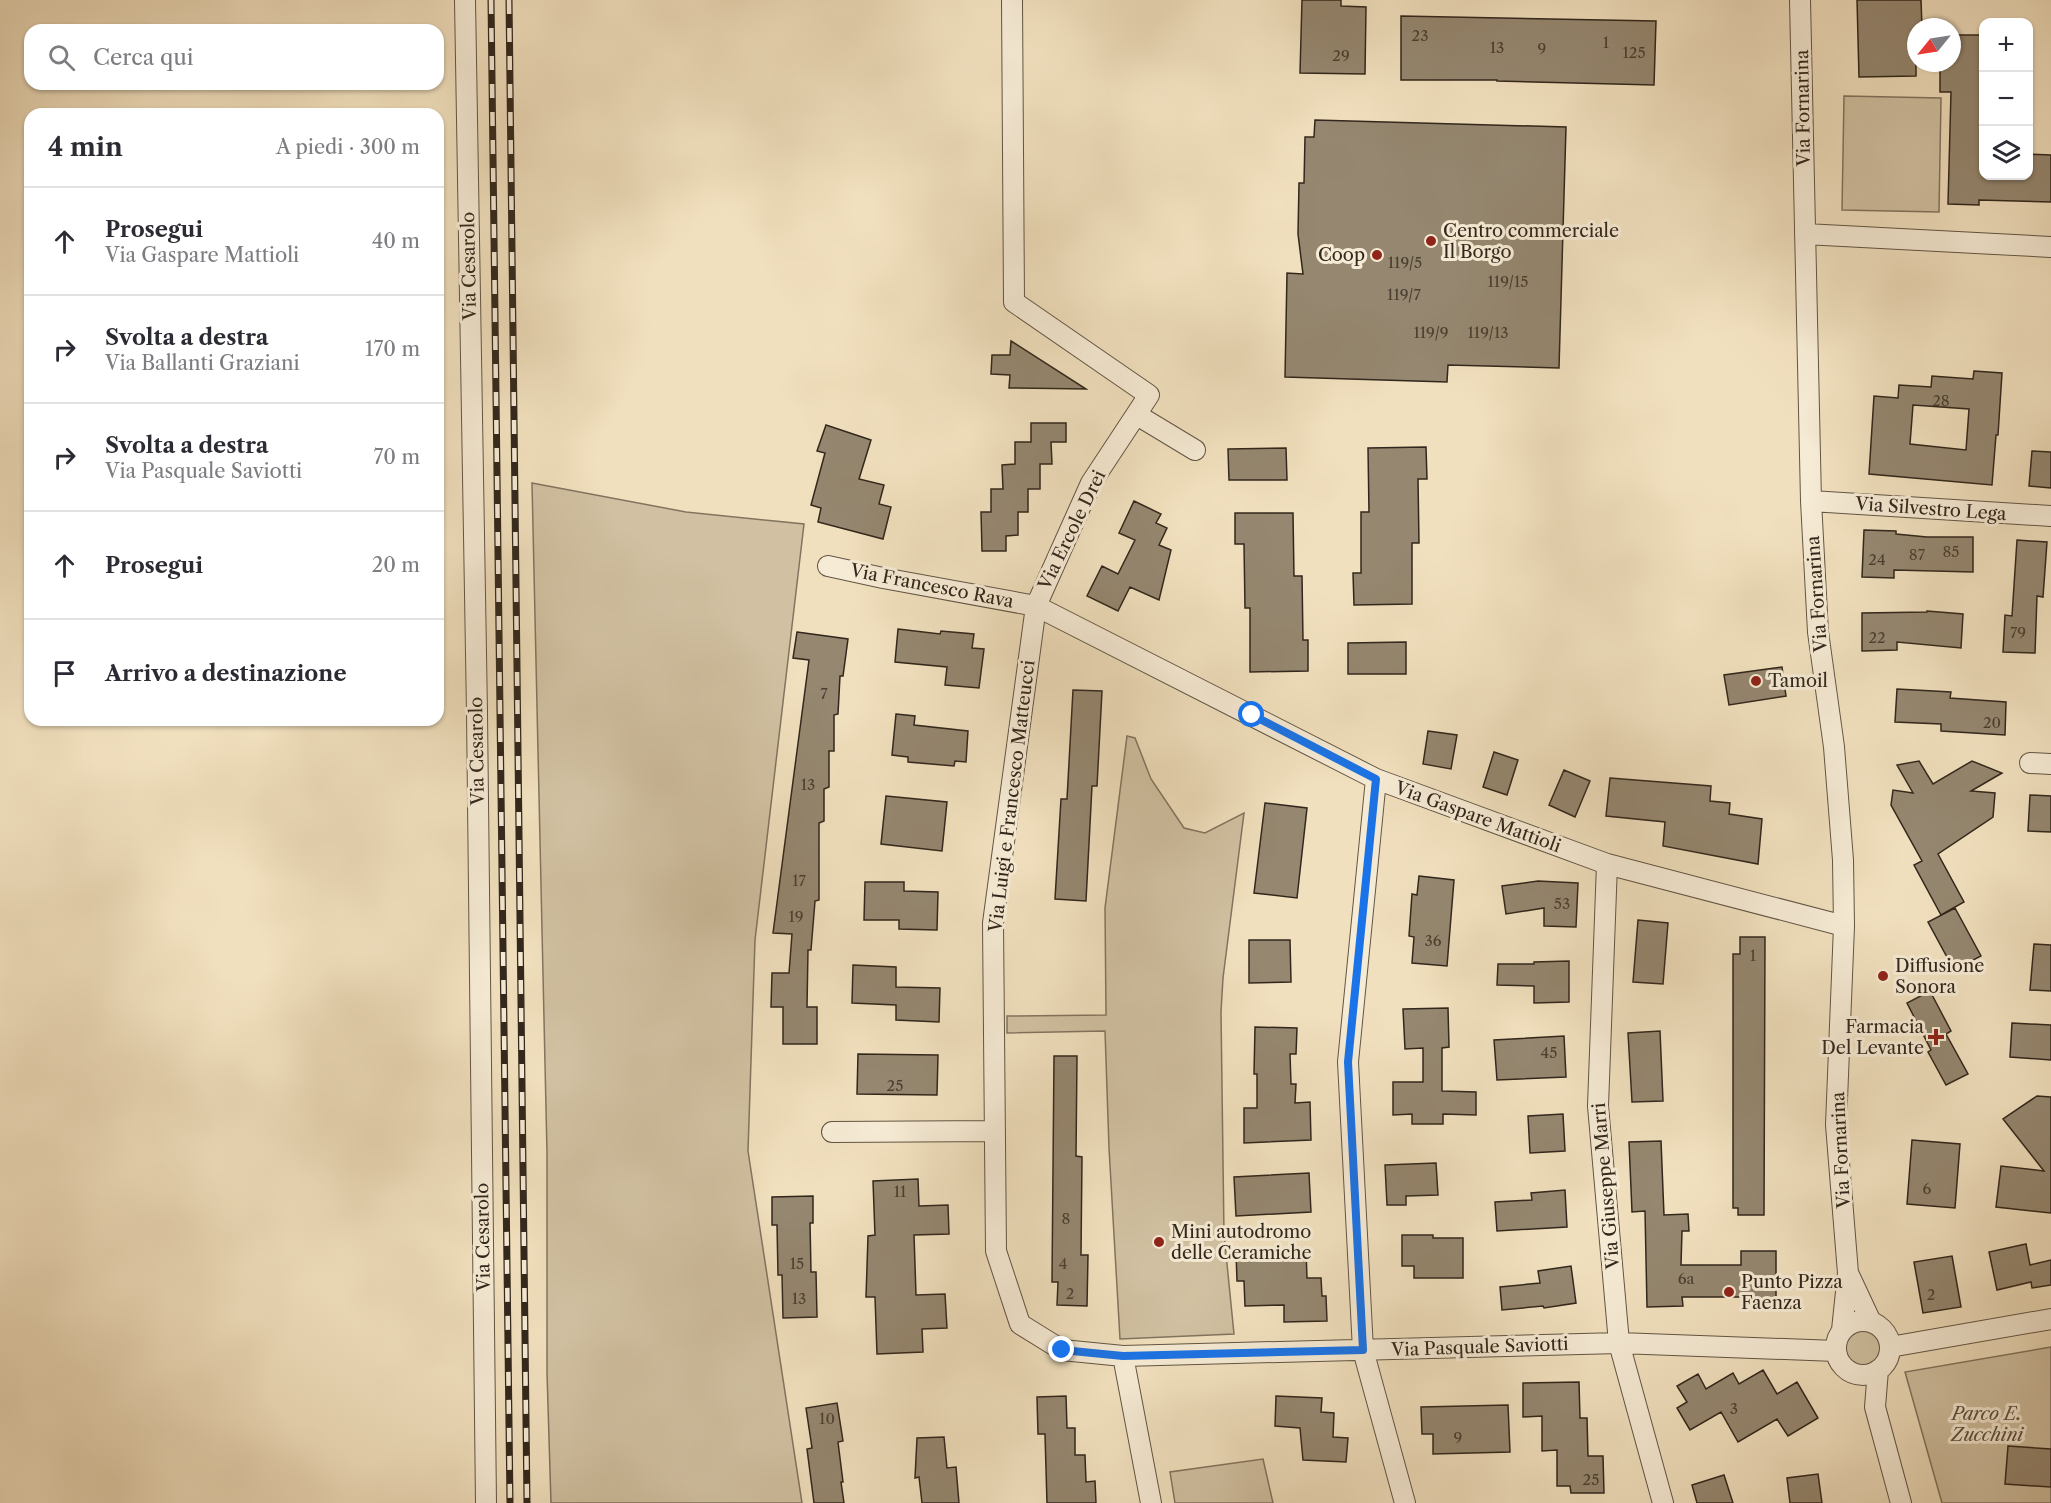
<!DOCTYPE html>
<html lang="it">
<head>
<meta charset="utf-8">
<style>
  body { margin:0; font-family:"Libre Caslon Text",serif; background:#f7f7f7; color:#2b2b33 }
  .controls { position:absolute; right:18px; top:18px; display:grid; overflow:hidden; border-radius:12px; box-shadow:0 2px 4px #0004 }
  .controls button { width:54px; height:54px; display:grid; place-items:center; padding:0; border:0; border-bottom:2px solid #e1e1e2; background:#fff; color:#2b2b33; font:30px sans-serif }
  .compass { position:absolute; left:1907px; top:18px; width:54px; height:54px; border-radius:50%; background:#fff; box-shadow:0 2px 4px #0004; rotate:240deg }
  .stop { position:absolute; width:18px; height:18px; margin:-14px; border:4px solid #1a73e8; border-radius:50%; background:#fff }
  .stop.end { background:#1a73e8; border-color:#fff; box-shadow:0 2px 6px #0008 }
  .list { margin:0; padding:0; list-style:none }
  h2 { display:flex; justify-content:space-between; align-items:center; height:78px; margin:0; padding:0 24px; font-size:26px }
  h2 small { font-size:20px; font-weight:400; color:#7c7c81 }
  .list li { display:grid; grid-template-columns:39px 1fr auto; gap:18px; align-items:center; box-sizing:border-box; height:108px; padding:0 24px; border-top:2px solid #e1e1e2 }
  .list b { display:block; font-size:22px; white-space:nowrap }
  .list p { margin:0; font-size:20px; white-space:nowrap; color:#7c7c81 }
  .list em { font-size:20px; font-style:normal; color:#7c7c81 }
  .icon { flex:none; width:33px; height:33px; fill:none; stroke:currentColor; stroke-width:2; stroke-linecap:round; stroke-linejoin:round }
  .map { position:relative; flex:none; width:2051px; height:1503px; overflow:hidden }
  .search { position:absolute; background:#fff; box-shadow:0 2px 4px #0004; left:24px; top:24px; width:420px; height:66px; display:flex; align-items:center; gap:15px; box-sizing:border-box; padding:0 21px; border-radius:18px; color:#7c7c81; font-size:22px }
  .panel { position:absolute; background:#fff; box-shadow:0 2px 4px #0004; left:24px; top:108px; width:420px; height:618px; border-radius:18px }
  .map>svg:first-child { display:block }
  .green { fill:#d1c1a2; stroke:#82745f; stroke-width:1.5 }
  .building { fill:#958770; stroke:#32271c; stroke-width:1.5; fill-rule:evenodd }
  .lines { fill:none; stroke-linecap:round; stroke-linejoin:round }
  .street-casing { stroke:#625544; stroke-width:22 }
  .street { stroke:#f6ebd5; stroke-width:20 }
  .rail-casing { stroke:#32271c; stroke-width:7 }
  .rail { stroke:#f6ebd5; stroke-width:4.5; stroke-dasharray:14; stroke-linecap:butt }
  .route { stroke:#1a73e8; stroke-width:8 }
  .poi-dot { fill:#8f2418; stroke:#f6ebd5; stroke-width:2 }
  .labels { text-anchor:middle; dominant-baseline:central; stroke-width:6; stroke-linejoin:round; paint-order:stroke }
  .number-label { font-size:15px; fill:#4b3f31 }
  .street-label { font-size:18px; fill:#32271c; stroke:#f6ebd5 }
  .poi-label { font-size:18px; fill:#32271c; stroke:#f6ebd5; text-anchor:start }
  .park-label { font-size:18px; font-style:italic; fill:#5a4e3e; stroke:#f6ebd5 }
</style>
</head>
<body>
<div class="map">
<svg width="2051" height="1503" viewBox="0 0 2051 1503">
  <rect width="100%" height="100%" fill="#f1e0be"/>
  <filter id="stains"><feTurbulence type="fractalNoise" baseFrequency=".00333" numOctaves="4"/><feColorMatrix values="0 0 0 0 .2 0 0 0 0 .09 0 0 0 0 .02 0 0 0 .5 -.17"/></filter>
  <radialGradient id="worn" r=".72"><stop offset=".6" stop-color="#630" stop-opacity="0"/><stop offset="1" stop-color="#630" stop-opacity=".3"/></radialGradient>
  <path class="green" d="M 1844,96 L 1941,98 L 1939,212 L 1842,210 Z
    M 532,483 L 686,512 L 804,524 L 755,940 L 748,1151 L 802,1503 L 551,1503 L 547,1373 L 547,1153 Z
    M 1127,736 L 1135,738 L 1151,779 L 1184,828 L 1205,833 L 1244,813 L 1223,978 L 1221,1012 L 1224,1234 L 1234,1334 L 1120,1339 L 1109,1148 L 1105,1031 L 1007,1033 L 1007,1016 L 1106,1015 L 1105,908 Z
    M1844 1348a18 18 0 1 1 36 0a18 18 0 1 1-36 0Z
    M 2051,1347 L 2051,1503 L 1942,1503 L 1905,1372 Z
    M 1263,1459 L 1273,1503 L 1175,1503 L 1170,1472 Z"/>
  <path class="building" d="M 1302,0 L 1341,0 L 1341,6 L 1366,7 L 1365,74 L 1300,73 Z
    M 1857,0 L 1921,0 L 1922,27 L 1916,27 L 1916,76 L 1859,77 Z
    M 1401,16 L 1656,21 L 1654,85 L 1497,81 L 1497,80 L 1401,80 Z
    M 1952,35 L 1983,35 L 1983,176 L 2028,176 L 2028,154 L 2051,155 L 2051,202 L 1979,200 L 1979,205 L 1948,204 L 1951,92 L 1940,92 L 1940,63 L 1952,63 Z
    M 1315,120 L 1566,127 L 1559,368 L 1448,365 L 1447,382 L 1285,377 L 1287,273 L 1303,274 L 1298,234 L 1299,183 L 1304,183 L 1305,137 L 1314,137 Z
    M 1011,341 L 1086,389 L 1009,388 L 1010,375 L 991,374 L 992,355 L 1010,355 Z
    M 1974,371 L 2002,373 L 1998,435 L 1996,435 L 1992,485 L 1869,474 L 1874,396 L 1898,398 L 1899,385 L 1931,387 L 1932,376 L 1973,379 ZM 1913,405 L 1969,409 L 1966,450 L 1910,444 Z
    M 1031,423 L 1066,423 L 1066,442 L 1051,442 L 1052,464 L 1040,464 L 1040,489 L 1028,489 L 1028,512 L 1018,512 L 1018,535 L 1006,536 L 1006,551 L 982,551 L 981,512 L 991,512 L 991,489 L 1003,489 L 1002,465 L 1015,464 L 1015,442 L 1031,442 Z
    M 826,425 L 871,440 L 859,479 L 884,485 L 879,504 L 891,507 L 883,539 L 818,522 L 821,508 L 811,505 L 825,453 L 817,451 Z
    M 1426,447 L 1427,479 L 1418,479 L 1419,543 L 1412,543 L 1412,604 L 1354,605 L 1353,573 L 1361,573 L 1361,512 L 1369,512 L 1368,448 Z
    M 1286,448 L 1287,480 L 1229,480 L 1228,449 Z
    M 2032,451 L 2051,452 L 2051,488 L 2029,486 Z
    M 1134,501 L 1161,514 L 1156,523 L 1167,528 L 1159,545 L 1171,550 L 1159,600 L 1130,587 L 1118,611 L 1087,596 L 1102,566 L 1118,574 L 1135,540 L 1119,533 Z
    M 1235,513 L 1293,513 L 1294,576 L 1302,576 L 1303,640 L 1308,640 L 1308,671 L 1250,672 L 1250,608 L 1245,608 L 1244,544 L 1235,544 Z
    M 1864,530 L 1896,531 L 1896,534 L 1927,537 L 1973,537 L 1973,572 L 1894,570 L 1894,578 L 1862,577 Z
    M 2017,540 L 2047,542 L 2043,597 L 2037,596 L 2035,653 L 2003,652 L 2005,615 L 2012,616 Z
    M 1927,611 L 1963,614 L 1961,648 L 1897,642 L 1897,650 L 1862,651 L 1862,613 L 1927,612 Z
    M 898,629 L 940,634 L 941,631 L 974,634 L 972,648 L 984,649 L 979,688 L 945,685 L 947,667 L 895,662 Z
    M 797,632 L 848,639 L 843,676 L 840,676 L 838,714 L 834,715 L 834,751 L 829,751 L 829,787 L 824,789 L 824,821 L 819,823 L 819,900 L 815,901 L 811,950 L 808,950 L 807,1007 L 817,1007 L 817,1044 L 783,1044 L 783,1007 L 771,1007 L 772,973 L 789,973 L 792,934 L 773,933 L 809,660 L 793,658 Z
    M 1406,642 L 1406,674 L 1348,674 L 1348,643 Z
    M 1782,667 L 1786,696 L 1729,705 L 1724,675 Z
    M 1897,689 L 1951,692 L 1950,698 L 2006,702 L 2005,735 L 1941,731 L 1941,724 L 1895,722 Z
    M 1073,690 L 1102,691 L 1097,786 L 1092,786 L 1086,901 L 1055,899 L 1061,799 L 1067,799 Z
    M 896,714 L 915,716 L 914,725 L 968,731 L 966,762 L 955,761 L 954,766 L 908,762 L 908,757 L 892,755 Z
    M 1428,731 L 1457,735 L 1451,769 L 1423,764 Z
    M 1494,752 L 1518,760 L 1507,795 L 1483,787 Z
    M 1919,761 L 1933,784 L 1972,761 L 2002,773 L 1971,791 L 1995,793 L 1993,817 L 1938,854 L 1964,902 L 1941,915 L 1914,865 L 1922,861 L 1891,805 L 1893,790 L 1913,793 L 1897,765 Z
    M 1564,770 L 1590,781 L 1575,817 L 1549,805 Z
    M 1610,778 L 1711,786 L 1710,801 L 1730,803 L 1729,814 L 1762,819 L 1758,864 L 1663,846 L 1665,822 L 1606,816 Z
    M 2030,795 L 2051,796 L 2051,832 L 2028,831 Z
    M 886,796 L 947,802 L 942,851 L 881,844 Z
    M 1265,803 L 1307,808 L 1297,898 L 1254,893 Z
    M 1419,876 L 1454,880 L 1447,966 L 1412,963 L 1414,937 L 1409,936 L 1412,894 L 1417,895 Z
    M 1538,881 L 1578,883 L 1576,927 L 1544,926 L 1544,908 L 1506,914 L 1502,886 Z
    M 865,882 L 904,882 L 904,891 L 938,892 L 937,930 L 899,929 L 899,920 L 864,920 Z
    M 1955,908 L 1981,956 L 1954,970 L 1928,922 Z
    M 1638,920 L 1668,923 L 1663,984 L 1633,982 Z
    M 1740,937 L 1765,937 L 1764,1215 L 1738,1215 L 1738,1208 L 1733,1208 L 1733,954 L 1740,954 Z
    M 1249,940 L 1290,940 L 1291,982 L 1249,983 Z
    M 2034,944 L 2051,945 L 2051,991 L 2030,990 Z
    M 1569,961 L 1569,1002 L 1534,1003 L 1534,986 L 1497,985 L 1498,964 L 1534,964 L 1534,962 Z
    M 853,965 L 896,967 L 896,987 L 940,988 L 939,1022 L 896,1020 L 896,1005 L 852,1003 Z
    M 1930,991 L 1951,1031 L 1946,1034 L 1968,1074 L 1946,1085 L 1928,1052 L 1931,1050 L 1907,1003 Z
    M 1448,1008 L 1449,1047 L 1442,1048 L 1442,1091 L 1476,1092 L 1476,1115 L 1443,1114 L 1443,1124 L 1412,1124 L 1412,1114 L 1393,1115 L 1393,1082 L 1423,1082 L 1423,1048 L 1405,1049 L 1403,1009 Z
    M 2012,1023 L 2051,1025 L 2051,1060 L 2010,1057 Z
    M 1255,1027 L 1297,1028 L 1296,1054 L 1290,1054 L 1291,1084 L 1296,1084 L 1295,1103 L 1310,1102 L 1311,1140 L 1244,1143 L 1244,1108 L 1257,1108 L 1257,1074 L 1254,1074 Z
    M 1660,1031 L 1663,1101 L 1632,1102 L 1628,1033 Z
    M 1564,1036 L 1566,1077 L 1497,1080 L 1494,1040 Z
    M 858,1054 L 938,1055 L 937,1095 L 857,1094 Z
    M 1054,1056 L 1077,1056 L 1076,1156 L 1082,1157 L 1081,1255 L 1088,1255 L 1087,1306 L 1057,1305 L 1058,1282 L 1052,1282 Z
    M 2037,1096 L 2051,1097 L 2051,1213 L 1996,1207 L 2001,1166 L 2044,1171 L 2003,1119 Z
    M 1563,1114 L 1565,1151 L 1530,1153 L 1528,1116 Z
    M 1912,1140 L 1960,1144 L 1955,1208 L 1907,1204 Z
    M 1661,1141 L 1664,1215 L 1688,1214 L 1689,1231 L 1682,1231 L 1681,1265 L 1741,1265 L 1741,1251 L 1776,1251 L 1776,1305 L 1742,1305 L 1742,1297 L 1682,1297 L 1683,1306 L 1647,1307 L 1645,1211 L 1632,1212 L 1629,1142 Z
    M 1436,1163 L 1438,1195 L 1406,1196 L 1406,1205 L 1387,1205 L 1385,1165 Z
    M 1309,1173 L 1311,1212 L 1236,1216 L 1234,1177 Z
    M 918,1179 L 919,1206 L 948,1205 L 949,1234 L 914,1235 L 916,1295 L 945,1294 L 947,1328 L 922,1329 L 923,1352 L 877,1354 L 875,1297 L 866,1297 L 868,1236 L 875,1235 L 873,1181 Z
    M 1565,1190 L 1567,1227 L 1497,1231 L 1495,1202 L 1532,1200 L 1531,1193 Z
    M 813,1196 L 813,1223 L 810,1223 L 811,1272 L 816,1272 L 817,1317 L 783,1318 L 782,1275 L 778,1275 L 777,1225 L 772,1225 L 772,1197 Z
    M 1402,1235 L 1433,1235 L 1433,1238 L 1463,1238 L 1463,1278 L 1414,1278 L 1414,1266 L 1402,1266 Z
    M 2026,1244 L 2030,1265 L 2051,1260 L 2051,1285 L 2032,1288 L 2031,1282 L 1997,1290 L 1989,1252 Z
    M 1306,1250 L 1307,1278 L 1321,1278 L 1322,1296 L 1326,1296 L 1327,1321 L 1284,1322 L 1284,1305 L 1245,1306 L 1244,1281 L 1237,1281 L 1236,1252 Z
    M 1952,1256 L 1961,1307 L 1923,1313 L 1914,1262 Z
    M 1571,1266 L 1576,1303 L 1544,1308 L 1543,1306 L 1502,1310 L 1500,1287 L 1540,1283 L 1538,1271 Z
    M 1763,1370 L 1777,1394 L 1797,1382 L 1818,1418 L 1788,1436 L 1777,1419 L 1738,1442 L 1721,1412 L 1690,1430 L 1677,1408 L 1687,1402 L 1677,1386 L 1698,1374 L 1706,1389 L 1733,1373 L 1739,1384 Z
    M 1579,1382 L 1580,1418 L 1587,1418 L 1588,1456 L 1603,1456 L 1604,1493 L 1571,1493 L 1570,1486 L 1557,1486 L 1557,1450 L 1542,1451 L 1542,1416 L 1523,1417 L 1523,1383 Z
    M 1066,1396 L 1067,1428 L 1075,1428 L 1075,1455 L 1085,1455 L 1086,1482 L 1095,1481 L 1096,1503 L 1047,1503 L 1045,1434 L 1038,1434 L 1037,1397 Z
    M 1276,1396 L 1322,1398 L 1321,1412 L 1334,1413 L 1333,1437 L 1348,1438 L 1346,1462 L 1303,1460 L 1300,1428 L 1275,1426 Z
    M 837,1403 L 843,1441 L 838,1442 L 843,1482 L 841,1482 L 844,1503 L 814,1503 L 807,1449 L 812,1448 L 806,1408 Z
    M 1508,1405 L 1510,1452 L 1433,1454 L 1433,1434 L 1422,1434 L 1421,1407 Z
    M 944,1437 L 947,1468 L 956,1467 L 959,1503 L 922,1503 L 919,1477 L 915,1478 L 917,1438 Z
    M 2008,1446 L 2051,1449 L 2051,1487 L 2005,1484 Z
    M 1818,1474 L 1822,1503 L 1790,1503 L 1787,1478 Z
    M 1724,1475 L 1733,1503 L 1697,1503 L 1692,1485 Z"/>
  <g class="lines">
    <g class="street-casing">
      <path id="street" d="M 465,0 L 477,713 L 486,1503
        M 1012,0 L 1014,302 L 1149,395 L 1091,483 L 1036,606 L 993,923 L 996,1251 L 1020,1324 L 1062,1350 L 1123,1356 L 1619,1343 L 1836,1351
        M 1800,0 L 1811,501 L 1818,632 L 1834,747 L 1843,860 L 1844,926 L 1836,1125 L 1848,1273 L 1842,1330
        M 1805,234 L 2051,247
        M 1137,415 L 1195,450
        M 1811,501 L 2051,516
        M 828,566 L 883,578 L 1036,606 L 1376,779 L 1607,864 L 1844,926
        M 2030,763 L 2051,764
        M 1376,779 L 1348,1062 L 1363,1350 L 1405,1503
        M 1607,864 L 1598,1106 L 1619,1343 L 1663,1503
        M 832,1132 L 995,1131
        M 1849,1275 L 1871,1322
        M1836 1348a27 27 0 1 1 54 0a27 27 0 1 1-54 0Z
        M 1890,1347 L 2051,1319
        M 1123,1356 L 1151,1503
        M 1878,1370 L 1875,1407 L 1901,1503"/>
    </g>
    <use href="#street" class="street"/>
    <g class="rail-casing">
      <path id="rail" d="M 491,0 L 510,1503
        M 509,0 L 527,1503"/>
    </g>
    <use href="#rail" class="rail"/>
  </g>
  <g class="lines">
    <path class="route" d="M 1062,1350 L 1123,1356 L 1363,1350 L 1348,1062 L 1376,779 L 1252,715"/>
  </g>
  <g class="poi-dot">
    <circle cx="1431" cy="241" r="6"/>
    <circle cx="1377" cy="255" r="6"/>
    <circle cx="1756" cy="681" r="6"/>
    <circle cx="1883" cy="976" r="6"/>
    <path d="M1933 1028h6v6h6v6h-6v6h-6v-6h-6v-6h6z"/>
    <circle cx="1159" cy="1242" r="6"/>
    <circle cx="1729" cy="1292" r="6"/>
  </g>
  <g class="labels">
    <g class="number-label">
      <text x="1420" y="35">23</text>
      <text x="1606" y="42">1</text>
      <text x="1497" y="47">13</text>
      <text x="1542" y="48">9</text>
      <text x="1634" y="52">125</text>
      <text x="1341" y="55">29</text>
      <text x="1405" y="262">119/5</text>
      <text x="1508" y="281">119/15</text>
      <text x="1404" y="294">119/7</text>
      <text x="1431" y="332">119/9</text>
      <text x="1488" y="332">119/13</text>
      <text x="1941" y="400">28</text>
      <text x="1951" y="551">85</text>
      <text x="1917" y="554">87</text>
      <text x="1877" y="559">24</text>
      <text x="2018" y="632">79</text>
      <text x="1877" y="637">22</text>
      <text x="824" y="693">7</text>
      <text x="1992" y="722">20</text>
      <text x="808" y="784">13</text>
      <text x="799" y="880">17</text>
      <text x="1562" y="903">53</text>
      <text x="796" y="916">19</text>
      <text x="1433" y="940">36</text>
      <text x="1753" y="955">1</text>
      <text x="1549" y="1052">45</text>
      <text x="895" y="1085">25</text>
      <text x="1927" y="1188">6</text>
      <text x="900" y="1191">11</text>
      <text x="1066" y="1218">8</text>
      <text x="797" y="1263">15</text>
      <text x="1063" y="1263">4</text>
      <text x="1686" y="1278">6a</text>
      <text x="1070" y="1293">2</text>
      <text x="1931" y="1294">2</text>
      <text x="799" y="1298">13</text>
      <text x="1734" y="1408">3</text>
      <text x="827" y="1418">10</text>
      <text x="1458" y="1437">9</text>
      <text x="1591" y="1479">25</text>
    </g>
    <g class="street-label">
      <text transform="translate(1803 108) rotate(-91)">Via Fornarina</text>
      <text transform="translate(469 266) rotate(-91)">Via Cesarolo</text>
      <text transform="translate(1931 509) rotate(4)">Via Silvestro Lega</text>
      <text transform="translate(1072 530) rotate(-64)">Via Ercole Drei</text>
      <text transform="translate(932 586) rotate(11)">Via Francesco Rava</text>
      <text transform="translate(1817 594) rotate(-94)">Via Fornarina</text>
      <text transform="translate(477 751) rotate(-91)">Via Cesarolo</text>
      <text transform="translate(1012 796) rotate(-83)">Via Luigi e Francesco Matteucci</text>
      <text transform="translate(1478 817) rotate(20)">Via Gaspare Mattioli</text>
      <text transform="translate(1841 1150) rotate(-93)">Via Fornarina</text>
      <text transform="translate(1606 1186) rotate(-95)">Via Giuseppe Marri</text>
      <text transform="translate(483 1237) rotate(-91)">Via Cesarolo</text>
      <text transform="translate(1480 1347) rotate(-2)">Via Pasquale Saviotti</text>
    </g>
    <g class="poi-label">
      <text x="1443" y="231">Centro commerciale<tspan x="1443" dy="21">Il Borgo</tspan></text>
      <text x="1365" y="255" text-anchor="end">Coop</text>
      <text x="1768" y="681">Tamoil</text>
      <text x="1895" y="966">Diffusione<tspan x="1895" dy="21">Sonora</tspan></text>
      <text x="1924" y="1027" text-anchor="end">Farmacia<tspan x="1924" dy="21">Del Levante</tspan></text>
      <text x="1171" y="1232">Mini autodromo<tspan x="1171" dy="21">delle Ceramiche</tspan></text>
      <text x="1741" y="1282">Punto Pizza<tspan x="1741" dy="21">Faenza</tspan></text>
    </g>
    <g class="park-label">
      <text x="1987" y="1414">Parco E.<tspan x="1987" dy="21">Zucchini</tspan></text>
    </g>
  </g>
  <rect width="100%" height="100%" filter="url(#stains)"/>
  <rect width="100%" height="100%" fill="url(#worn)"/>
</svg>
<div class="controls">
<button>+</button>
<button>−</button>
<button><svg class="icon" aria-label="layers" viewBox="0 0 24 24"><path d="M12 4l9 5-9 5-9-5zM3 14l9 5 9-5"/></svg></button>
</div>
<svg class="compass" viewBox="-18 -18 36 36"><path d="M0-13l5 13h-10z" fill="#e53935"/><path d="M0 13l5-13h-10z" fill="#7c7c81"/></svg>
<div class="stop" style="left:1252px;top:715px"></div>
<div class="stop end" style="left:1062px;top:1350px"></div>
<div class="search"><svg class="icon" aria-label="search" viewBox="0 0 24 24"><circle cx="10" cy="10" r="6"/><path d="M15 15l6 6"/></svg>Cerca qui</div>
<section class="panel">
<h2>4 min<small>A piedi · 300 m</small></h2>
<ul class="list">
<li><svg class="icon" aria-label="ahead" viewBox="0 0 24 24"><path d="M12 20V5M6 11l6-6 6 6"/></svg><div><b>Prosegui</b><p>Via Gaspare Mattioli</p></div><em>40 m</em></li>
<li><svg class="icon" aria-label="right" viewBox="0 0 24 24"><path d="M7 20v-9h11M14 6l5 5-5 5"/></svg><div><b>Svolta a destra</b><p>Via Ballanti Graziani</p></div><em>170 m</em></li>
<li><svg class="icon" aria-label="right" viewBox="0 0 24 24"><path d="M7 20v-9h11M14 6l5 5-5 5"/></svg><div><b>Svolta a destra</b><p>Via Pasquale Saviotti</p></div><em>70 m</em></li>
<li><svg class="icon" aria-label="ahead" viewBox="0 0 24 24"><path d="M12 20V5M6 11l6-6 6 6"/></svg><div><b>Prosegui</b></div><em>20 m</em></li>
<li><svg class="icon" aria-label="arrive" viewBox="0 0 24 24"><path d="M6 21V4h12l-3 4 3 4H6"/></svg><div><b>Arrivo a destinazione</b></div></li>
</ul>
</section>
</div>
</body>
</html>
